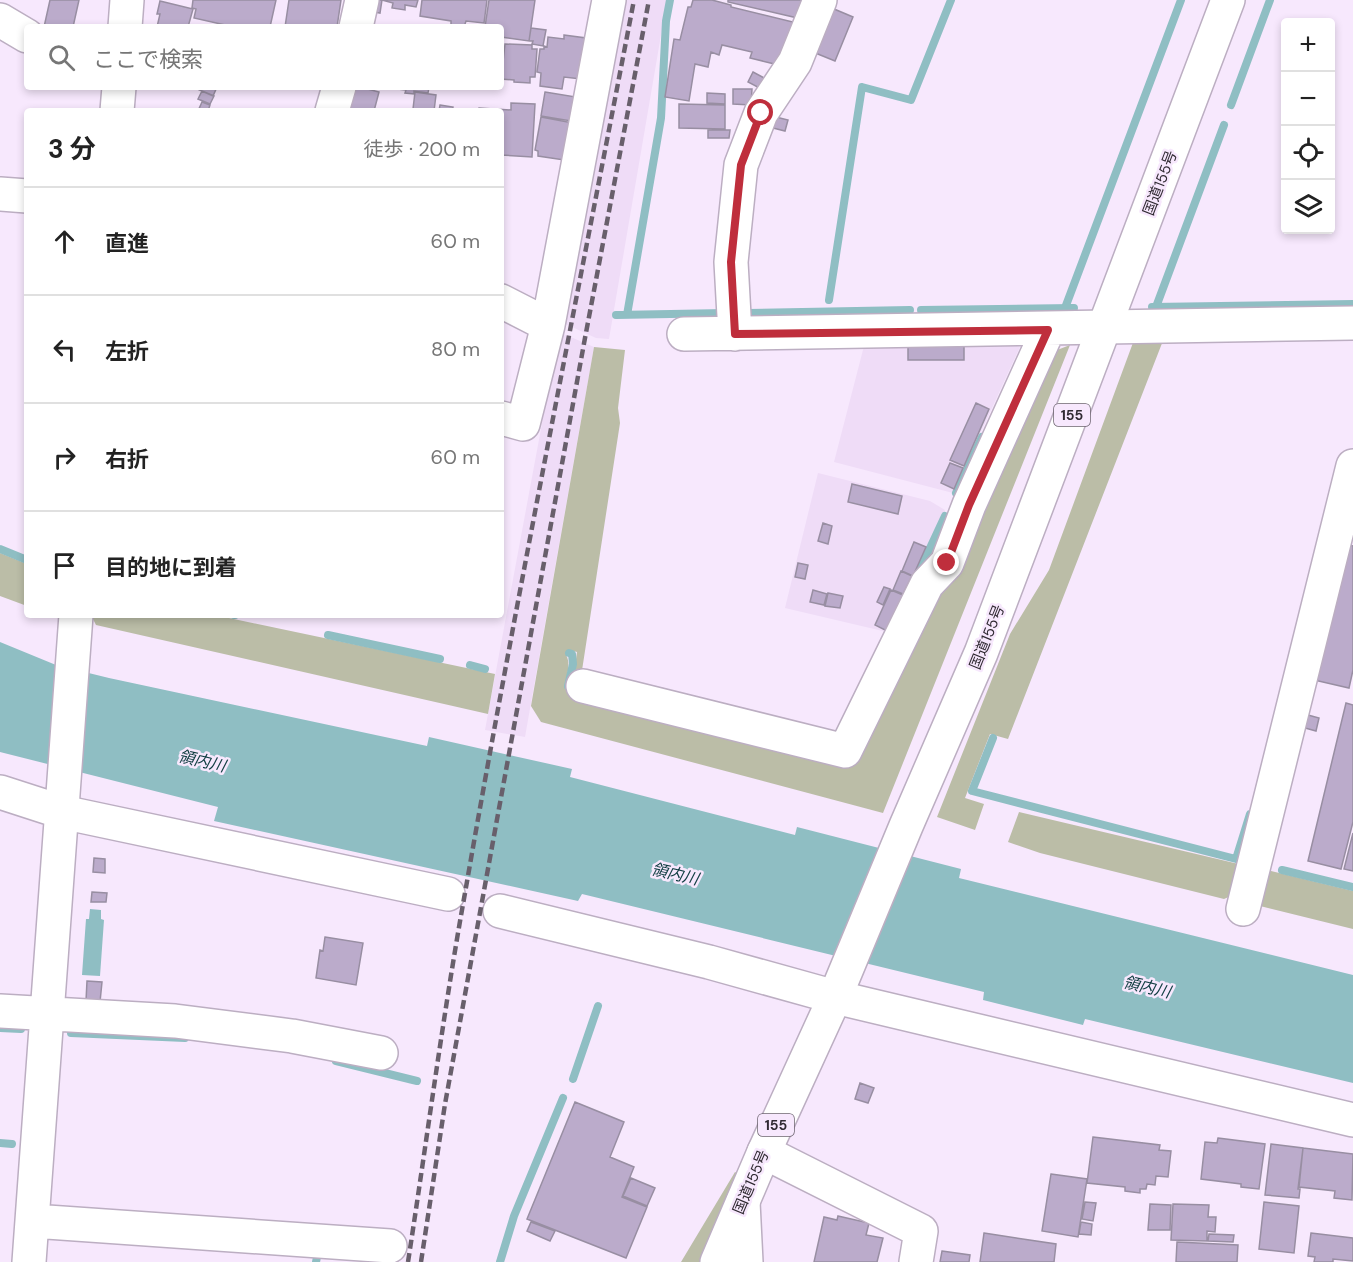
<!DOCTYPE html>
<html lang="ja">
<head>
<meta charset="utf-8">
<style>
  body { margin:0; font-family:"DM Sans","Noto Sans JP",sans-serif; background:#f2f2f2; color:#222 }
  .controls { position:absolute; right:18px; top:18px; display:grid; overflow:hidden; border-radius:6px; box-shadow:0 3px 9px #0003 }
  .controls button { width:54px; height:54px; display:grid; place-items:center; padding:0; border:0; border-bottom:2px solid #e0e0e0; background:#fff; color:#222; font:30px sans-serif }
  .stop { position:absolute; width:18px; height:18px; margin:-14px; border:4px solid #bf2e3c; border-radius:50%; background:#fff }
  .stop.end { background:#bf2e3c; border-color:#fff; box-shadow:0 2px 6px #0008 }
  .list { margin:0; padding:0; list-style:none }
  h2 { display:flex; justify-content:space-between; align-items:center; height:78px; margin:0; padding:0 24px; font-size:26px }
  h2 small { font-size:20px; font-weight:400; color:#767676 }
  .list li { display:grid; grid-template-columns:39px 1fr auto; gap:18px; align-items:center; box-sizing:border-box; height:108px; padding:0 24px; border-top:2px solid #e0e0e0 }
  .list b { display:block; font-size:22px; white-space:nowrap }
  .list em { font-size:20px; font-style:normal; color:#767676 }
  .icon { flex:none; width:33px; height:33px; fill:none; stroke:currentColor; stroke-width:2; stroke-linecap:round; stroke-linejoin:round }
  .map { position:relative; flex:none; width:1353px; height:1262px; overflow:hidden }
  .search { position:absolute; background:#fff; box-shadow:0 3px 9px #0003; left:24px; top:24px; width:480px; height:66px; display:flex; align-items:center; gap:15px; box-sizing:border-box; padding:0 21px; border-radius:6px; color:#767676; font-size:22px }
  .panel { position:absolute; background:#fff; box-shadow:0 3px 9px #0003; left:24px; top:108px; width:480px; height:510px; border-radius:6px }
  .map>svg:first-child { display:block }
  .built { fill:#efdcf7 }
  .green { fill:#bbbda7 }
  .water { fill:#8fbec3 }
  .lines { fill:none; stroke-linecap:round; stroke-linejoin:round }
  .stream { stroke:#8fbec3; stroke-width:8 }
  .building { fill:#bbabcb; stroke:#988ea2; stroke-width:1.5 }
  .minor-casing { stroke:#bcaec2; stroke-width:36 }
  .highway-casing { stroke:#bcaec2; stroke-width:36 }
  .minor { stroke:#fff; stroke-width:33 }
  .highway { stroke:#fff; stroke-width:33 }
  .rail { stroke:#685f6b; stroke-width:4.5; stroke-dasharray:9 4.5; stroke-linecap:butt }
  .route { stroke:#bf2e3c; stroke-width:8 }
  .labels { text-anchor:middle; dominant-baseline:central; stroke-width:5; stroke-linejoin:round; paint-order:stroke }
  .shield { fill:#f7e8fd; stroke:#6c636f; stroke-width:1.5 }
  .shield-label { font-size:14px; font-weight:bold; fill:#302a32 }
  .street-label { font-size:15px; fill:#302a32; stroke:#f7e8fd }
  .water-label { font-size:16px; font-style:italic; fill:#0d3b3f; stroke:#f7e8fd }
</style>
</head>
<body>
<div class="map">
<svg width="1353" height="1262" viewBox="0 0 1353 1262">
  <rect width="100%" height="100%" fill="#f7e8fd"/>
  <path class="built" d="M 621,0 L 667,0 L 609,339 L 596,338 L 561,322 Z
    M 559,332 L 594,347 L 525,737 L 485,730 Z
    M 1010,343 L 1020,347 L 953,493 L 834,462 L 864,346 Z
    M 818,473 L 930,501 L 945,510 L 887,632 L 785,608 Z"/>
  <path class="green" d="M 1166,333 L 1008,739 L 990,734 L 965,798 L 984,804 L 975,830 L 937,817 L 1010,634 L 1049,570 L 1134,340 Z
    M 1070,345 L 883,813 L 541,722 L 531,706 L 594,347 L 625,350 L 618,408 L 620,423 L 581,677 L 572,687 L 577,652 L 569,650 L 566,655 C 573,667 562,681 568,694 L 847,767 L 934,590 L 956,572 L 1038,393 L 1042,366 L 1047,354 Z
    M 0,553 L 27,564 L 27,606 L 0,596 Z
    M 91,615 L 215,615 L 495,674 L 488,714 L 96,625 Z
    M 1019,812 L 1247,866 L 1238,893 L 1224,899 L 1040,853 L 1008,842 Z
    M 1259,868 L 1353,891 L 1353,929 L 1256,905 Z
    M 735,1172 L 739,1174 L 700,1262 L 681,1262 Z"/>
  <path class="water" d="M 0,642 L 56,665 L 109,678 L 427,746 L 429,737 L 572,769 L 570,777 L 795,835 L 797,827 L 961,869 L 959,878 L 1353,975 L 1353,1083 L 1085,1019 L 1083,1025 L 983,1000 L 984,992 L 582,894 L 578,901 L 214,821 L 218,807 L 0,752 Z
    M 90,909 L 101,910 L 101,919 L 104,920 L 100,976 L 82,975 L 86,919 L 89,919 Z"/>
  <g class="lines">
    <path class="stream" d="M 1231,105 L 1270,0
      M 829,300 L 862,87 L 911,100 L 951,0
      M 1152,307 L 1353,304
      M 1156,307 L 1224,125
      M 1065,308 L 1181,0
      M 921,310 L 1074,308
      M 748,313 L 910,310
      M 616,315 L 725,313
      M 627,315 L 661,118 L 666,21 L 670,0
      M 956,493 L 982,437
      M 0,549 L 27,560
      M 917,576 L 945,516
      M 234,615 L 235,615
      M 328,635 L 440,659
      M 470,665 L 485,669
      M 568,686 L 573,664 L 572,654 L 569,653
      M 993,738 L 972,791 L 1236,859 L 1250,814
      M 1282,870 L 1353,887
      M 0,1028 L 21,1029
      M 71,1033 L 185,1038
      M 336,1061 L 417,1081
      M 573,1079 L 598,1006
      M 0,1143 L 12,1144
      M 316,1262 L 319,1247
      M 500,1262 L 514,1216 L 563,1098"/>
  </g>
  <path class="building" d="M 50,0 L 79,0 L 73,27 L 44,27 Z
    M 193,0 L 276,0 L 270,27 L 234,27 L 194,18 L 196,9 L 192,8 Z
    M 289,0 L 341,0 L 337,27 L 285,27 Z
    M 372,0 L 418,0 L 416,7 L 405,5 L 405,10 L 392,8 L 393,3 L 382,0 L 380,13 L 369,11 Z
    M 422,0 L 487,0 L 484,23 L 466,21 L 464,27 L 462,27 L 451,25 L 451,21 L 420,16 Z
    M 489,0 L 535,0 L 529,41 L 501,37 L 501,27 L 485,27 Z
    M 693,0 L 712,0 L 731,5 L 731,7 L 801,24 L 783,66 L 750,58 L 752,52 L 722,45 L 719,55 L 711,52 L 708,67 L 695,64 L 689,101 L 665,97 L 674,39 L 680,40 L 688,7 L 691,7 Z
    M 728,0 L 806,0 L 802,19 L 728,2 Z
    M 160,1 L 193,9 L 188,27 L 157,27 L 160,14 L 157,14 Z
    M 827,6 L 853,17 L 835,61 L 808,50 Z
    M 531,28 L 546,30 L 543,46 L 532,44 L 533,41 L 529,41 Z
    M 564,35 L 586,38 L 581,79 L 564,77 L 562,89 L 540,86 L 541,73 L 537,72 L 540,49 L 544,49 L 544,46 L 547,47 L 548,37 L 564,39 Z
    M 505,44 L 532,45 L 532,49 L 537,49 L 535,77 L 530,77 L 530,83 L 514,82 L 514,80 L 501,79 Z
    M 753,72 L 770,81 L 765,91 L 748,82 Z
    M 193,87 L 217,87 L 213,96 Z
    M 350,87 L 360,87 L 379,92 L 374,111 L 343,111 Z
    M 380,87 L 429,87 L 428,93 L 414,91 L 414,94 L 405,93 L 406,90 Z
    M 733,89 L 752,89 L 751,105 L 733,104 Z
    M 202,91 L 214,96 L 210,104 L 198,99 Z
    M 415,92 L 436,95 L 434,111 L 413,109 Z
    M 545,92 L 576,97 L 571,121 L 541,116 Z
    M 707,93 L 725,94 L 725,104 L 707,103 Z
    M 202,102 L 210,105 L 208,111 L 198,111 Z
    M 511,103 L 535,104 L 532,157 L 501,155 L 501,111 L 478,111 L 479,108 L 511,110 Z
    M 679,104 L 725,105 L 725,129 L 679,128 Z
    M 440,105 L 453,107 L 452,111 L 439,111 Z
    M 768,115 L 788,120 L 785,131 L 765,126 Z
    M 541,117 L 573,123 L 564,160 L 538,156 L 538,151 L 535,150 Z
    M 708,130 L 730,130 L 729,138 L 708,138 Z
    M 964,345 L 964,360 L 908,360 L 908,346 Z
    M 976,403 L 989,409 L 964,466 L 950,460 Z
    M 950,463 L 963,468 L 954,489 L 941,483 Z
    M 852,484 L 902,496 L 898,514 L 848,502 Z
    M 823,523 L 832,526 L 828,544 L 818,541 Z
    M 914,542 L 926,547 L 913,576 L 902,571 Z
    M 1347,544 L 1353,546 L 1353,670 L 1349,688 L 1314,680 Z
    M 798,563 L 808,565 L 805,579 L 795,577 Z
    M 901,571 L 912,576 L 903,594 L 893,590 Z
    M 884,587 L 890,589 L 883,605 L 877,602 Z
    M 813,590 L 827,594 L 824,605 L 810,602 Z
    M 891,590 L 903,595 L 887,631 L 875,625 Z
    M 828,593 L 843,596 L 840,608 L 825,606 Z
    M 1346,703 L 1353,705 L 1353,822 L 1341,869 L 1308,861 Z
    M 1308,715 L 1319,718 L 1316,731 L 1305,728 Z
    M 1353,833 L 1353,871 L 1344,869 Z
    M 94,858 L 105,859 L 105,873 L 93,872 Z
    M 92,892 L 107,893 L 106,902 L 91,902 Z
    M 325,937 L 363,943 L 356,985 L 316,978 L 320,950 L 323,951 Z
    M 87,981 L 102,982 L 100,1002 L 86,1001 Z
    M 860,1083 L 874,1088 L 868,1103 L 855,1099 Z
    M 575,1102 L 624,1122 L 610,1157 L 634,1167 L 622,1197 L 647,1207 L 626,1258 L 527,1219 Z
    M 1093,1137 L 1160,1145 L 1159,1150 L 1171,1151 L 1168,1177 L 1156,1176 L 1155,1185 L 1147,1184 L 1146,1189 L 1140,1189 L 1140,1193 L 1125,1191 L 1125,1187 L 1087,1183 Z
    M 1218,1138 L 1265,1144 L 1259,1189 L 1241,1187 L 1241,1184 L 1201,1179 L 1205,1142 L 1217,1143 Z
    M 1271,1144 L 1303,1148 L 1298,1189 L 1300,1189 L 1299,1198 L 1265,1195 Z
    M 1303,1148 L 1353,1154 L 1352,1200 L 1334,1198 L 1335,1191 L 1299,1187 Z
    M 1051,1174 L 1087,1179 L 1078,1237 L 1042,1231 Z
    M 631,1178 L 655,1188 L 647,1206 L 623,1196 Z
    M 1085,1202 L 1096,1203 L 1093,1221 L 1082,1219 Z
    M 1264,1202 L 1299,1206 L 1294,1253 L 1259,1249 Z
    M 1150,1204 L 1171,1205 L 1170,1230 L 1148,1230 Z
    M 1173,1204 L 1209,1205 L 1208,1217 L 1216,1217 L 1215,1232 L 1207,1231 L 1207,1241 L 1171,1240 Z
    M 838,1216 L 869,1223 L 866,1235 L 883,1238 L 877,1262 L 814,1262 L 824,1217 L 837,1220 Z
    M 531,1222 L 555,1231 L 550,1241 L 527,1231 Z
    M 1081,1222 L 1092,1224 L 1091,1235 L 1079,1234 Z
    M 984,1233 L 1056,1244 L 1054,1262 L 980,1262 Z
    M 1311,1233 L 1353,1238 L 1353,1261 L 1333,1259 L 1333,1262 L 1314,1262 L 1315,1257 L 1308,1256 Z
    M 1209,1234 L 1234,1235 L 1233,1242 L 1208,1241 Z
    M 1177,1242 L 1238,1245 L 1237,1262 L 1176,1262 Z
    M 942,1251 L 970,1255 L 969,1262 L 940,1262 Z"/>
  <g class="lines">
    <g class="minor-casing">
      <path id="minor" d="M 0,20 L 27,36
        M 125,27 L 127,0
        M 356,27 L 362,0
        M 117,111 L 119,87
        M 332,111 L 339,87
        M 0,194 L 27,196
        M 501,301 L 548,325
        M 684,334 L 1353,323
        M 735,334 L 731,262 L 741,165 L 761,113 L 795,62 L 820,0
        M 501,418 L 523,424 L 548,325 L 609,0
        M 583,686 L 845,751 L 927,584 L 947,563 L 969,505 L 1048,330
        M 0,792 L 62,812 L 448,894
        M 1243,909 L 1353,466
        M 500,911 L 709,962 L 835,997 L 1353,1120
        M 0,1011 L 175,1021 L 292,1036 L 381,1053
        M 764,1152 L 921,1231 L 916,1262
        M 743,1202 L 746,1262
        M 33,1221 L 390,1246
        M 29,1262 L 76,615"/>
    </g>
    <g class="highway-casing">
      <path id="highway" d="M 717,1262 L 764,1152 L 835,997 L 906,826 L 981,653 L 1228,0"/>
    </g>
    <use href="#minor" class="minor"/>
    <use href="#highway" class="highway"/>
    <path class="rail" d="M 408,1262 C 427,1139 443,1015 465,893 C 517,594 577,298 634,0
      M 421,1262 L 445,1104 L 585,338 L 649,0"/>
  </g>
  <g class="lines">
    <path class="route" d="M 761,113 L 741,165 L 731,262 L 735,334 L 1048,330 L 969,505 L 947,563"/>
  </g>
  <g class="labels">
    <g class="shield">
      <rect x="1054" y="404" width="36" height="22" rx="4.5"/>
      <rect x="758" y="1114" width="36" height="22" rx="4.5"/>
    </g>
    <g class="shield-label">
      <text x="1072" y="415">155</text>
      <text x="776" y="1125">155</text>
    </g>
    <g class="street-label">
      <text transform="translate(1160 183) rotate(-69)">国道155号</text>
      <text transform="translate(987 637) rotate(-68)">国道155号</text>
      <text transform="translate(751 1182) rotate(-67)">国道155号</text>
    </g>
    <g class="water-label">
      <text transform="translate(202 761) rotate(13)">領内川</text>
      <text transform="translate(675 874) rotate(13)">領内川</text>
      <text transform="translate(1147 987) rotate(13)">領内川</text>
    </g>
  </g>
</svg>
<div class="controls">
<button>+</button>
<button>−</button>
<button><svg class="icon" aria-label="locate" viewBox="0 0 24 24"><circle cx="12" cy="12" r="6"/><path d="M12 2v4M12 18v4M2 12h4M18 12h4"/></svg></button>
<button><svg class="icon" aria-label="layers" viewBox="0 0 24 24"><path d="M12 4l9 5-9 5-9-5zM3 14l9 5 9-5"/></svg></button>
</div>
<div class="stop" style="left:761px;top:113px"></div>
<div class="stop end" style="left:947px;top:563px"></div>
<div class="search"><svg class="icon" aria-label="search" viewBox="0 0 24 24"><circle cx="10" cy="10" r="6"/><path d="M15 15l6 6"/></svg>ここで検索</div>
<section class="panel">
<h2>3 分<small>徒歩 · 200 m</small></h2>
<ul class="list">
<li><svg class="icon" aria-label="ahead" viewBox="0 0 24 24"><path d="M12 20V5M6 11l6-6 6 6"/></svg><div><b>直進</b></div><em>60 m</em></li>
<li><svg class="icon" aria-label="left" viewBox="0 0 24 24"><path d="M17 20v-9H6M10 6l-5 5 5 5"/></svg><div><b>左折</b></div><em>80 m</em></li>
<li><svg class="icon" aria-label="right" viewBox="0 0 24 24"><path d="M7 20v-9h11M14 6l5 5-5 5"/></svg><div><b>右折</b></div><em>60 m</em></li>
<li><svg class="icon" aria-label="arrive" viewBox="0 0 24 24"><path d="M6 21V4h12l-3 4 3 4H6"/></svg><div><b>目的地に到着</b></div></li>
</ul>
</section>
</div>
</body>
</html>
